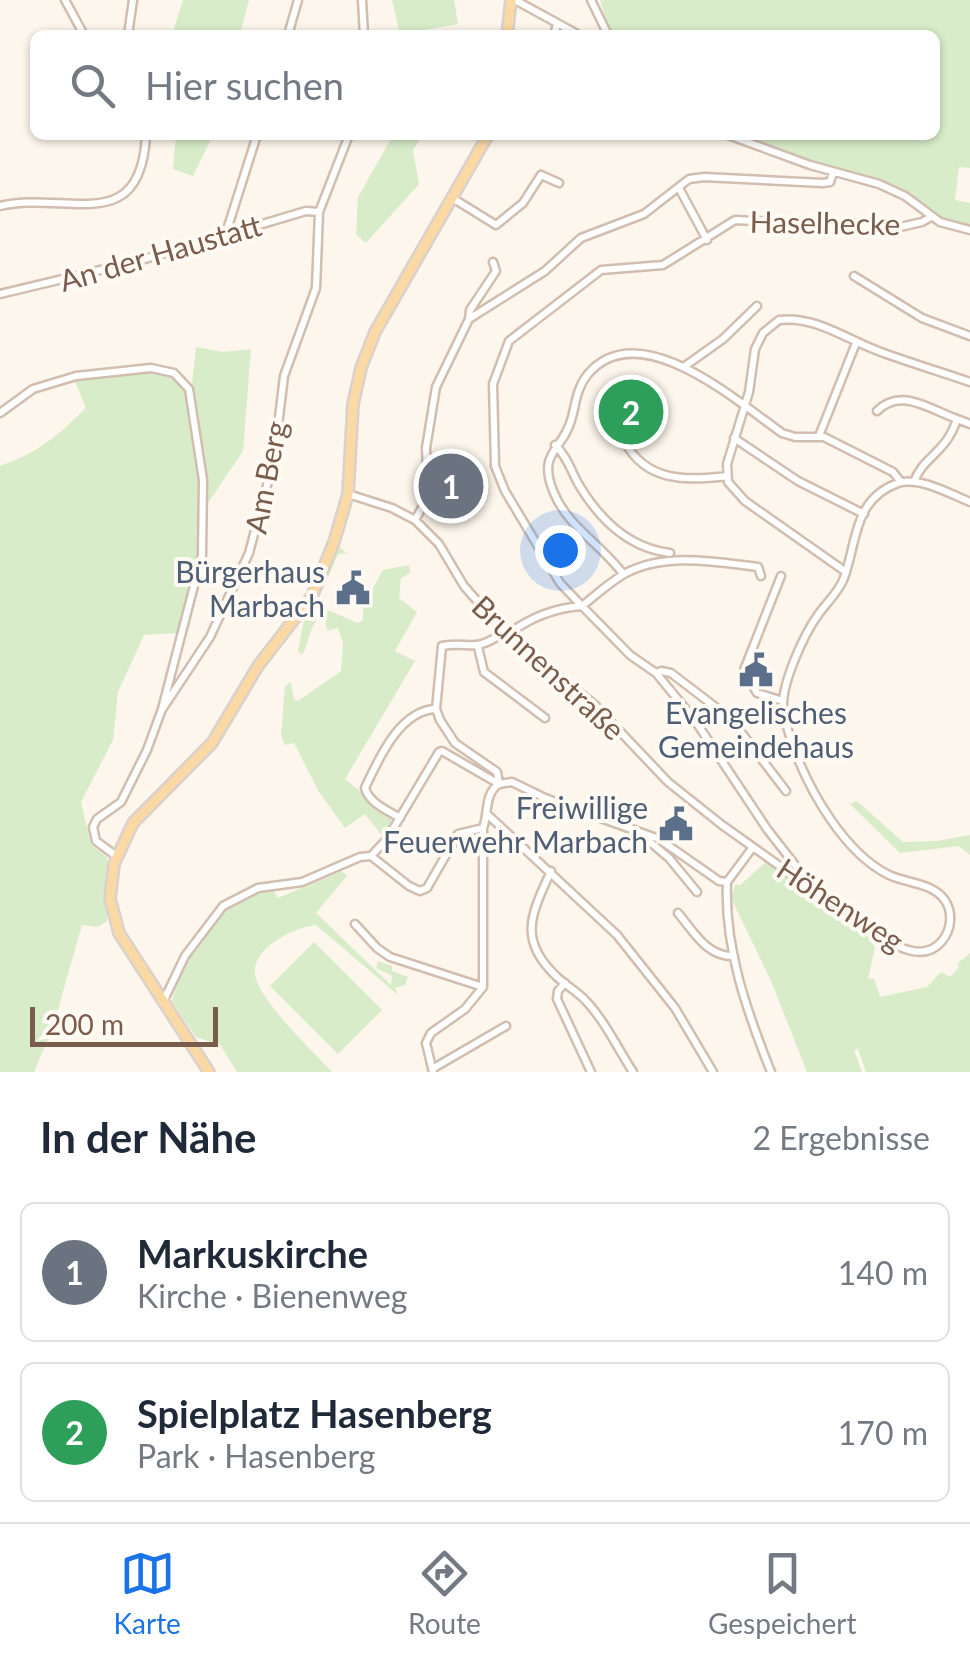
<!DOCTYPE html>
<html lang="de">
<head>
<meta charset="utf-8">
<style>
  body { margin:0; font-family:Lato,sans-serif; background:#f6f6f7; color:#1f2937 }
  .scale { position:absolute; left:30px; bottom:25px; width:188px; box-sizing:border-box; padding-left:10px; border:5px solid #7a5c4d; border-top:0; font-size:28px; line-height:35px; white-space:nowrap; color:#7a5c4d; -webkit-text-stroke:8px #fffaf3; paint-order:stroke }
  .you { position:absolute; left:560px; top:550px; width:35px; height:35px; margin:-25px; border:8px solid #fff; border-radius:50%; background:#1a73e8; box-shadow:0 0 0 15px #1a73e833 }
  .badge { display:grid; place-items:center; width:65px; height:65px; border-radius:50%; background:#1a73e8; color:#fff; font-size:32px; font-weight:700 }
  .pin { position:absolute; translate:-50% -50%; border:5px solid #fff; box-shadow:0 2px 10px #0006 }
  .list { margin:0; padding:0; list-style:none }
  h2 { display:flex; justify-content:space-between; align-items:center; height:130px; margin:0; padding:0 40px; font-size:42px }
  h2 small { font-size:32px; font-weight:400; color:#747a83 }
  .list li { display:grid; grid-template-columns:65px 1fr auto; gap:30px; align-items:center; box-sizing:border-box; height:140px; margin:0 20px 20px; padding:0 20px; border:2px solid #e0e1e3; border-radius:15px }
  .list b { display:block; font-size:38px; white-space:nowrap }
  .list p { margin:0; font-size:32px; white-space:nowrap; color:#747a83 }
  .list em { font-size:32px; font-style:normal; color:#747a83 }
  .icon { flex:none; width:55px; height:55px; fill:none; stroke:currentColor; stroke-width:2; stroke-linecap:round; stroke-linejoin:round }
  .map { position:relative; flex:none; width:970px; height:1072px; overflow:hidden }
  .search { position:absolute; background:#fff; box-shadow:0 2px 8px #0004; left:30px; right:30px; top:30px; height:110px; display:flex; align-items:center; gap:25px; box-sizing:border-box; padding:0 35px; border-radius:15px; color:#747a83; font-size:38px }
  .sheet { height:450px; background:#fff }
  nav { display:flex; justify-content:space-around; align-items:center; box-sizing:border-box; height:140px; border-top:2px solid #e0e1e3; background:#fff; font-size:28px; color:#747a83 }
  nav a { display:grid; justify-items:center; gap:5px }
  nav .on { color:#1a73e8 }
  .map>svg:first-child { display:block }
  .green { fill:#d8ecc9 }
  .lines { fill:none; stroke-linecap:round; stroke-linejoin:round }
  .minor-casing { stroke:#d1beb0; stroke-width:11 }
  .major-casing { stroke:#dad1cd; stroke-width:14 }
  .minor { stroke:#fff; stroke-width:6 }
  .major { stroke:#fbd9a5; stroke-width:9 }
  .labels { text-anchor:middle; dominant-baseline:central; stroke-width:8; stroke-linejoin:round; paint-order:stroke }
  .street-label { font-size:30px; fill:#7a5c4d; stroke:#fffaf3 }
  .service-label { font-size:30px; fill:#4e5e75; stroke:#fffaf3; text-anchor:end }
</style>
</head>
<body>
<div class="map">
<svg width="970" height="1072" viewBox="0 0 970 1072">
  <rect width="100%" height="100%" fill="#fdf6ec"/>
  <path class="green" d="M 183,0 L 249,0 L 240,35 L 172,35 Z
    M 392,0 L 454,0 L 458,24 L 425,30 L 425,35 L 400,35 Z
    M 600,0 L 970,0 L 970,168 L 959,167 L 955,200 L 970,203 L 970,226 L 955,224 L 938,216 L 881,181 L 811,163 L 739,135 L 935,135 L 935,35 L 611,35 Z
    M 176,135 L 213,135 L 193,176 L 173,169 Z
    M 393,135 L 423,135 L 413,150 L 419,184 L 366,243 L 356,235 L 358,197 Z
    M 196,347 L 223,352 L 251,349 L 243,451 L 202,512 L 200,555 L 179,633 L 144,635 L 118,692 L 113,740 L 81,802 L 91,845 L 107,857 L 107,921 L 98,927 L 82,925 L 53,1027 L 34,1072 L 0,1072 L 0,466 C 39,452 55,438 86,408 L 74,379 L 151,370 L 174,375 L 187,387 L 192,384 Z
    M 339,547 L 347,553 L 338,554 L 316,605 L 358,623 L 363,620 L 363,606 L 383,570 L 409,565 L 410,573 L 401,578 L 399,598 L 417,612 L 395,651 L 415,661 L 345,779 L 392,818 L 384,838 L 365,814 L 345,828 L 319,792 L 294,743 L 285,745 L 281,736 L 285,686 L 291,682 L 294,699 L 298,701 L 341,671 L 343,643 L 338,628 L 327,631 L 325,619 L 321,617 C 308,626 310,642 302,655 L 298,651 L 304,620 Z
    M 857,801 L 903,842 L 937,841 L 970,835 L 970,855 L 959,846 L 900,853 L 850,804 Z
    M 767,861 L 864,930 L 875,947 L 868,979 L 874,978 L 880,997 L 927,987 L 941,972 L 950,977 L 959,967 L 958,963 L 970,953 L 970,1072 L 866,1072 L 858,1049 L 854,1050 L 862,1072 L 807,1072 L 771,981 L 731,898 L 735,885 L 740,885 Z
    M 342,871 L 347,876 L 316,913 L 391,985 L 392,976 L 376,968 L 378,961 L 392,966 L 392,971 L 408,977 L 405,985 L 395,988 L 398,995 L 316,925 C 298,928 289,932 274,942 C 264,949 253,961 255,974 C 258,1000 313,1051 332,1072 L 237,1072 L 220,1045 L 196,1037 L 172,1002 C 179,968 210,914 242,898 C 251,894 262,892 272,889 L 278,898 Z
    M 314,942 L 382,1010 L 338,1054 L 270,986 Z"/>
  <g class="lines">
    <g class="minor-casing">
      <path id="minor" d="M 65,0 L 84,35
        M 362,0 L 364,35
        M 515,0 L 579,35
        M 591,0 L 608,35
        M 128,35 L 133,0
        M 288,35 L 298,0
        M 554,35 L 557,24
        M 728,135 L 810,165 L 879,184 L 905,196 L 940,222 L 970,230
        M 679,188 L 707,240
        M 454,199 L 496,225 L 523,203 L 541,175 L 559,183
        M 0,206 C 65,190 141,239 146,135
        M 226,233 L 257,135
        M 854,276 L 922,318 L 970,336
        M 0,294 L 138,261 L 306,211 L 319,212
        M 469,319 L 545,271 L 581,238 L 644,214 L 689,179 L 704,177 L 823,183 L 830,182 L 833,173
        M 685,366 L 723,339 L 757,306
        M 877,411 C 901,387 929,409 957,419 C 946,454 923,456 914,482
        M 0,413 L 33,389 L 76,376 L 151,368 L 174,373 L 189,389 L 203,480 L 202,555 L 162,709 L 147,750 L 121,802 L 97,819 L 93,827 L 96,841 L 116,856
        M 957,419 L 970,424
        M 819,436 L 856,343
        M 734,438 L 798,481 L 864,514
        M 625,442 C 646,482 687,481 727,476
        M 555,445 C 567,456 571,471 579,485 C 600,520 628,548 670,553
        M 348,494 L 392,508 L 415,520 L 439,544 L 464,586 L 507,635 L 595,705 L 668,782 L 722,825 L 874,933 C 894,945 923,964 942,941 C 952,929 953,911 944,899 C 932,883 906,883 889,875 C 844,853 808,789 792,743 C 789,732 783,718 783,706 C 782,683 804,634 818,615 C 826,603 839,592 844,578 C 857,543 853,499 898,483 C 919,476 950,494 970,502
        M 415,520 L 428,497 L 426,448 L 436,387 L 469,319 L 470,310 L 496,271 L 493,262
        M 846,572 L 745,501 L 728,482 L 727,464 L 749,392 L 755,349 L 763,333 L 779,320 C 815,315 849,341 881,352 C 911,363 941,372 970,382
        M 623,574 C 603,546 567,526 554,493 C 536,451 564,451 572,417 C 576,402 577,387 588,374 C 639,314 738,402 782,433 L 795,437 L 824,437 L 893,472 L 901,482
        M 761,576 L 758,567 C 717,562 665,552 626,573 C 611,581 596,595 582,606 L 560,583 L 505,491 L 495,466 L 493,384 L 509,341 L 601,270 L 663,265 L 735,220 L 896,228 L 922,222 L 931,217
        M 781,576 L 744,670 L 757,693 L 783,701
        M 507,635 C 529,618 554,608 582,606 L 630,655 L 656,673 L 694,719 L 767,829 L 802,874 L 800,879
        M 478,647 L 484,672 L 545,718
        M 656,673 L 661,671 L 671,673 L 731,719 L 786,791
        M 163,708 L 210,637 L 249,553 L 274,459 L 284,376 L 316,288 L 319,212 L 349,135
        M 499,784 L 497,772 L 455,743 L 440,720 L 436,709 L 442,646 C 472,641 473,654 504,632
        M 488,815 L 617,935 L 675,1008 L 713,1072
        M 400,818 C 387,810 369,803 365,788 C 379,758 400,710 436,709
        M 643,836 L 669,858 L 697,892
        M 371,856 L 409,886 L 420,891 L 427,888 L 458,834 L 483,828
        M 551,871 C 532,913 517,939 556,976 C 565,985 577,991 586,1001 C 605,1021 618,1049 633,1072
        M 727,882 C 724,947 747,1012 771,1072
        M 678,913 C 694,932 707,957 734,956
        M 355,924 L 377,948 L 390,957 L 483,987
        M 565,983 L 558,991 L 557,999 L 591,1072
        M 163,1002 L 185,956 L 223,906 L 258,888 L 302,882 L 360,857 L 371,856 L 387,839 L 439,752 L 442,751 L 499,784
        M 432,1069 L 506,1026
        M 433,1072 L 426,1043 L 431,1033 L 465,1009 L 483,987 L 483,828 C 489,812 484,794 499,784 L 512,782 L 545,798 L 659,839 L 719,881 L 727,882 L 753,847"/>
    </g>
    <g class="major-casing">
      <path id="major" d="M 507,35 L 511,0
        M 209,1072 L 119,933 L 110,899 L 114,864 L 133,823 L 212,743 L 258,666 L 312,596 L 334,542 L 348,494 L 353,404 L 361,368 L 375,332 L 488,135"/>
    </g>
    <use href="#minor" class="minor"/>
    <use href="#major" class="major"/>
  </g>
  <defs>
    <g id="civic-bare" transform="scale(2.7)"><path d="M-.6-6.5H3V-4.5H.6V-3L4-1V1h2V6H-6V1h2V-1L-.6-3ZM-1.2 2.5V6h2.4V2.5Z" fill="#5c6f8a" stroke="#fffaf3" stroke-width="2.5" paint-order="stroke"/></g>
  </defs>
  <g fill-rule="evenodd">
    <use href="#civic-bare" x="353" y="588"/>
    <use href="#civic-bare" x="756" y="670"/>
    <use href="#civic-bare" x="676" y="824"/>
  </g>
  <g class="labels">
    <g class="street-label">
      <text transform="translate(825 222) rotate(1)">Haselhecke</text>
      <text transform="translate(160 252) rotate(-16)">An der Haustatt</text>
      <text transform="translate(265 477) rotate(-79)">Am Berg</text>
      <text transform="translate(549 667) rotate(43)">Brunnenstraße</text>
      <text transform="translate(841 904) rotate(33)">Höhenweg</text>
    </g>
    <g class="service-label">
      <text x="325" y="571">Bürgerhaus<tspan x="325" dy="34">Marbach</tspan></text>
      <text x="756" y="712" text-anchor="middle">Evangelisches<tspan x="756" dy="34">Gemeindehaus</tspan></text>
      <text x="648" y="807">Freiwillige<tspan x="648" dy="34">Feuerwehr Marbach</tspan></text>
    </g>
  </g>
</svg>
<div class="scale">200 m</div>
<div class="you"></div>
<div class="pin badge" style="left:451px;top:486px;background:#6b7280">1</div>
<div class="pin badge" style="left:631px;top:412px;background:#2e9e5b">2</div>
<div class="search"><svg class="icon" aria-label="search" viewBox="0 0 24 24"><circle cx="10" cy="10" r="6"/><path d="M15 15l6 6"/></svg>Hier suchen</div>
</div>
<section class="sheet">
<h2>In der Nähe<small>2 Ergebnisse</small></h2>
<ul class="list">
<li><span class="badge" style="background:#6b7280">1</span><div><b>Markuskirche</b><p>Kirche · Bienenweg</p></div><em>140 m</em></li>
<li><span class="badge" style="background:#2e9e5b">2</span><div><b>Spielplatz Hasenberg</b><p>Park · Hasenberg</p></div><em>170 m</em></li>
</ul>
</section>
<nav>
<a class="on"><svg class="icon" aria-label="map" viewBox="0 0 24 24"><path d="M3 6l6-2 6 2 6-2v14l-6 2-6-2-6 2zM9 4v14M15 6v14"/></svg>Karte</a>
<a><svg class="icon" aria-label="directions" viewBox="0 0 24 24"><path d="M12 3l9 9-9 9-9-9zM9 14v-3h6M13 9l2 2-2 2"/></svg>Route</a>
<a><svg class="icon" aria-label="saved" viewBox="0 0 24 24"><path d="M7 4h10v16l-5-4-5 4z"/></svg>Gespeichert</a>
</nav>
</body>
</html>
